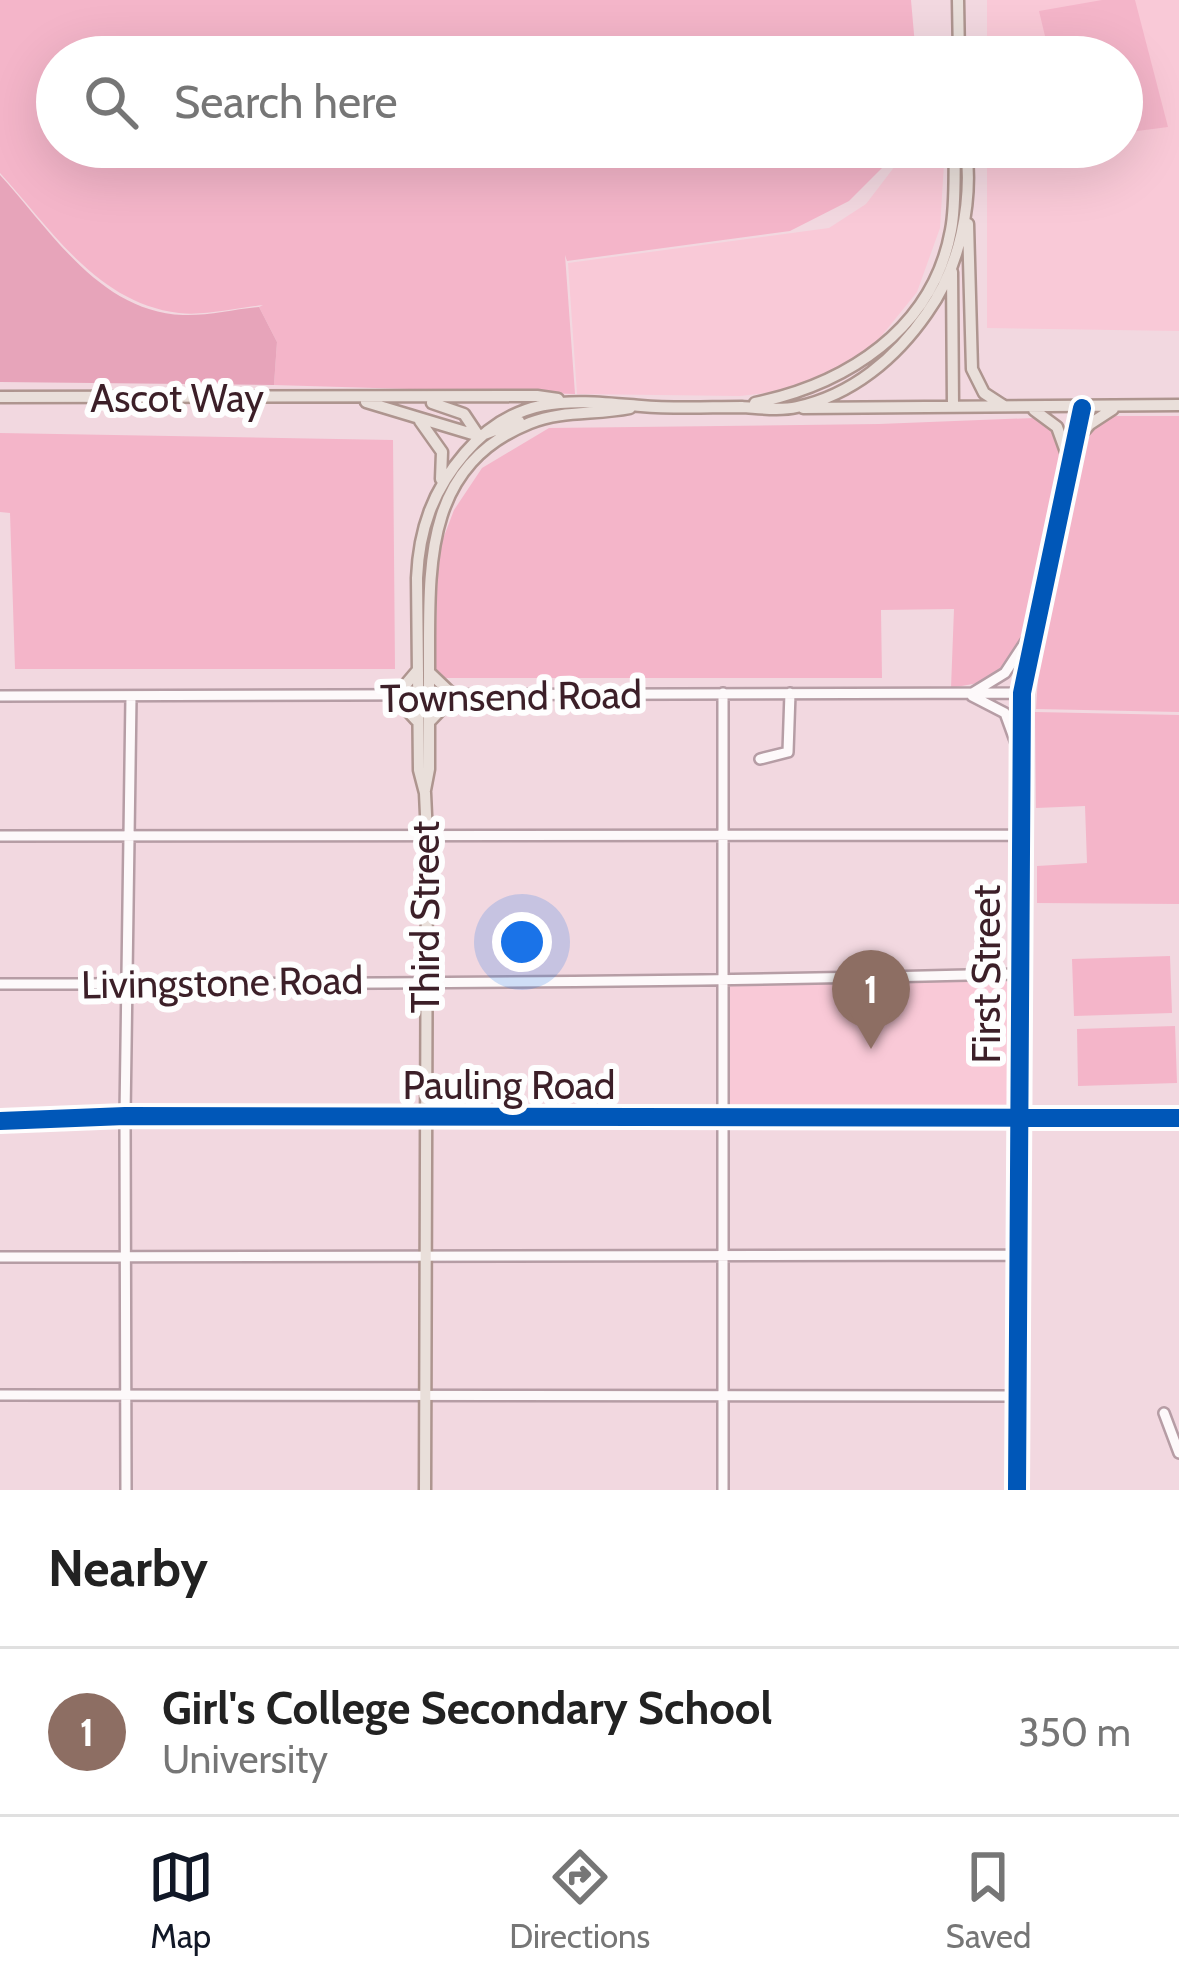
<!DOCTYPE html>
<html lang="en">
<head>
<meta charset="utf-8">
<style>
  body { margin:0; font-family:Cabin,sans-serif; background:#f2f2f2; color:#222 }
  .you { position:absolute; left:522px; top:942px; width:42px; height:42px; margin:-30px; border:9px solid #fff; border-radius:50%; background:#1a73e8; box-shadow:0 0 0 18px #1a73e833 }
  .badge { display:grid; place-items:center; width:78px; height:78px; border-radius:50%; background:#111827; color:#fff; font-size:39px; font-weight:700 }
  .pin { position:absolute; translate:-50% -99px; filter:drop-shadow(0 3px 6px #0008) }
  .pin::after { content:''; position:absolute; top:63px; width:42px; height:36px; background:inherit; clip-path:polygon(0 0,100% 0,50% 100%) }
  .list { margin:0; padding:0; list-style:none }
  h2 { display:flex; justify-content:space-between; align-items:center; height:156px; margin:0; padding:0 48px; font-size:51px }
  h2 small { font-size:39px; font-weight:400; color:#767676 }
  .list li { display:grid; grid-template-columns:78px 1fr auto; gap:36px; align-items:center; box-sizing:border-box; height:168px; padding:0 48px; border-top:3px solid #e0e0e0 }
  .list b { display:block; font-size:45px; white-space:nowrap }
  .list p { margin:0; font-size:39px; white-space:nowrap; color:#767676 }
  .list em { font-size:39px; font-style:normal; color:#767676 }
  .icon { flex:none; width:66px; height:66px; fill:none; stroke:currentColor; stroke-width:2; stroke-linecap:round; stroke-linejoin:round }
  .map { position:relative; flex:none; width:1179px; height:1490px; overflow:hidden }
  .search { position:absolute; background:#fff; box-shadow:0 12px 48px #0002; left:36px; right:36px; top:36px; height:132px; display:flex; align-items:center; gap:30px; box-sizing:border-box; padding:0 42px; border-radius:66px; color:#767676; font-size:45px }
  .sheet { height:324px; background:#fff }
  nav { display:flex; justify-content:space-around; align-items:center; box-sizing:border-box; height:168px; border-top:3px solid #e0e0e0; background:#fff; font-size:33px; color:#767676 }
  nav a { display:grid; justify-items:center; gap:6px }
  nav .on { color:#111827 }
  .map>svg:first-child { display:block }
  .built { fill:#f9c9d7 }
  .green { fill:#f4b5c9 }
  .forest { fill:#e7a4ba }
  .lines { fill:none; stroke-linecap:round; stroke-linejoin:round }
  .minor-casing { stroke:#b69da5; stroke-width:14 }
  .major-casing { stroke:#ae958f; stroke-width:15 }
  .minor { stroke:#fdf9fa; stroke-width:9 }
  .major { stroke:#e9dfda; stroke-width:10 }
  .cycleway-casing { stroke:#fefefe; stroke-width:26 }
  .cycleway { stroke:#0057b8; stroke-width:18 }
  .labels { text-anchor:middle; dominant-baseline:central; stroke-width:12; stroke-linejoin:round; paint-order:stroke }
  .street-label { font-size:39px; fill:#3c1f28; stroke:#fefefe }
</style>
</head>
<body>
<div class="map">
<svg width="1179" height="1490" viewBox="0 0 1179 1490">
  <rect width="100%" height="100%" fill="#f2d8e0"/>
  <path class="built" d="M 987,0 L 1179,0 L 1179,331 L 987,328 L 987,147 L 1122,147 L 1122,57 L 987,57 Z
    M 901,147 L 945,147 L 940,228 L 917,292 L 875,344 L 819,381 L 783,391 L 740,396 L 577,394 L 568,263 L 829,228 L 866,204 L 895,166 Z
    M 1017,977 L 1015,1115 L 725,1114 L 725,984 Z"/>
  <path class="green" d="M 0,0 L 911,0 L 916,57 L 57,57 L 57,147 L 892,147 L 883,167 L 849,201 L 790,231 L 567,261 L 565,255 L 575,394 L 274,385 L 277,342 L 259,307 L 263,305 C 236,308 205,316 179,313 C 97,303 52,230 0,173 Z
    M 1102,0 L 1135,0 L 1168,127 L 1122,133 L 1122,57 L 1050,57 L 1039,11 Z
    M 1113,416 L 1179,416 L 1179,712 L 1036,709 L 1041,630 L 1083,443 L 1094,428 Z
    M 1034,418 L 1057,434 L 1065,470 L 1028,631 L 1005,672 L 978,683 L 951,688 L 954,609 L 881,610 L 882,678 L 444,678 L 435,672 L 438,552 L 454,510 L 482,468 L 549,428 L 879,424 Z
    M 0,433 L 393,440 L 395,669 L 15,669 L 10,513 L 0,512 Z
    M 1035,712 L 1179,715 L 1179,904 L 1037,903 L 1037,866 L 1087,863 L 1085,806 L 1036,808 Z
    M 1170,956 L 1172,1013 L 1074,1016 L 1072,959 Z
    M 1175,1026 L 1177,1083 L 1078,1086 L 1077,1029 Z"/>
  <path class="forest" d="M 0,175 C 51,231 100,312 183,315 C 208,316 235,309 259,307 L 277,342 L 274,385 L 0,382 Z"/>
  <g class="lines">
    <g class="minor-casing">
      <path id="minor" d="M 974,692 L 1005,673 L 1028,638
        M 723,693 L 723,1490
        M 0,696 L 1022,693
        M 972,696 L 1005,713 L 1017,746
        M 760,759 L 788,752 L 790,693
        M 0,836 L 1018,835
        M 0,984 C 340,984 680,982 1020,974
        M 0,1121 L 125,1116 L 1179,1118
        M 0,1257 L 1016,1255
        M 0,1395 L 1016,1396
        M 1164,1413 L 1179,1453
        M 126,1490 L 125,1116 L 131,697
        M 1017,1490 L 1022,693 L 1082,408"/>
    </g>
    <g class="major-casing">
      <path id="major" d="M 958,0 L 959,57
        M 968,224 L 972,369 L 984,393 L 1004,406
        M 952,272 L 953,406
        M 0,397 L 537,396 L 558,399
        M 366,402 L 479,436 L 519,421
        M 432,403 L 464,414 L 478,435
        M 755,403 C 846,384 933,330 951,230 C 956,204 954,174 955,147
        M 803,408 L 1179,405
        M 1034,410 L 1057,427 L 1070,463
        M 420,421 L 442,452 L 441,479
        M 1075,441 L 1090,424 L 1113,409
        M 431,674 L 454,696 L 431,720
        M 416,720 L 395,697 L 417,671
        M 425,790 L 429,769 C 429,729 429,689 429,649 C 429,557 428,464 530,423 C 563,410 596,415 630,408
        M 425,1490 L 427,836 L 425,793 L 419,770 L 417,578 C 419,529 433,490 465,453 C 517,393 570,400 641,406 C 674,409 708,407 742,407 C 759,408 780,411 797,407 C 852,395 896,358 927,313 C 960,267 973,203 966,147"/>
    </g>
    <use href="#minor" class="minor"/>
    <use href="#major" class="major"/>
    <g class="cycleway-casing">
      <path id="cycleway" d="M 0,1121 L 125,1116 L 1179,1118
        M 1017,1490 L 1022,693 L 1082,408"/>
    </g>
    <use href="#cycleway" class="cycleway"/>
  </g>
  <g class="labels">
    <g class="street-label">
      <text x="177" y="398">Ascot Way</text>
      <text transform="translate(511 696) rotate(-1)">Townsend Road</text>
      <text transform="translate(425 917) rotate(-90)">Third Street</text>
      <text transform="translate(986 974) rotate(-90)">First Street</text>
      <text transform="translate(222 982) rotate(-1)">Livingstone Road</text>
      <text x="509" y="1085">Pauling Road</text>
    </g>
  </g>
</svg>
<div class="you"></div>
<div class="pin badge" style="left:871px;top:1049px;background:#8d6e63">1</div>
<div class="search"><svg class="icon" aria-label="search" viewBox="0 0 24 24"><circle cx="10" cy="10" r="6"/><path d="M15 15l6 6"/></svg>Search here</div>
</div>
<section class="sheet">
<h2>Nearby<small></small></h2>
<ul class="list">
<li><span class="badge" style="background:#8d6e63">1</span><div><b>Girl's College Secondary School</b><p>University</p></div><em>350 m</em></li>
</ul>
</section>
<nav>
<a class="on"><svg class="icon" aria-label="map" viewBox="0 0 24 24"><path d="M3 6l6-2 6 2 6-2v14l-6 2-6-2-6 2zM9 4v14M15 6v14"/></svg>Map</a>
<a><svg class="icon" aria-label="directions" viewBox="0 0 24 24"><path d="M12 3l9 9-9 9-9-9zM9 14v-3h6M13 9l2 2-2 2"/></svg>Directions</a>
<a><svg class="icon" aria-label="saved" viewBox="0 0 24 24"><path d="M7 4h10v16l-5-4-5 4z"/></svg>Saved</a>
</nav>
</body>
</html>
